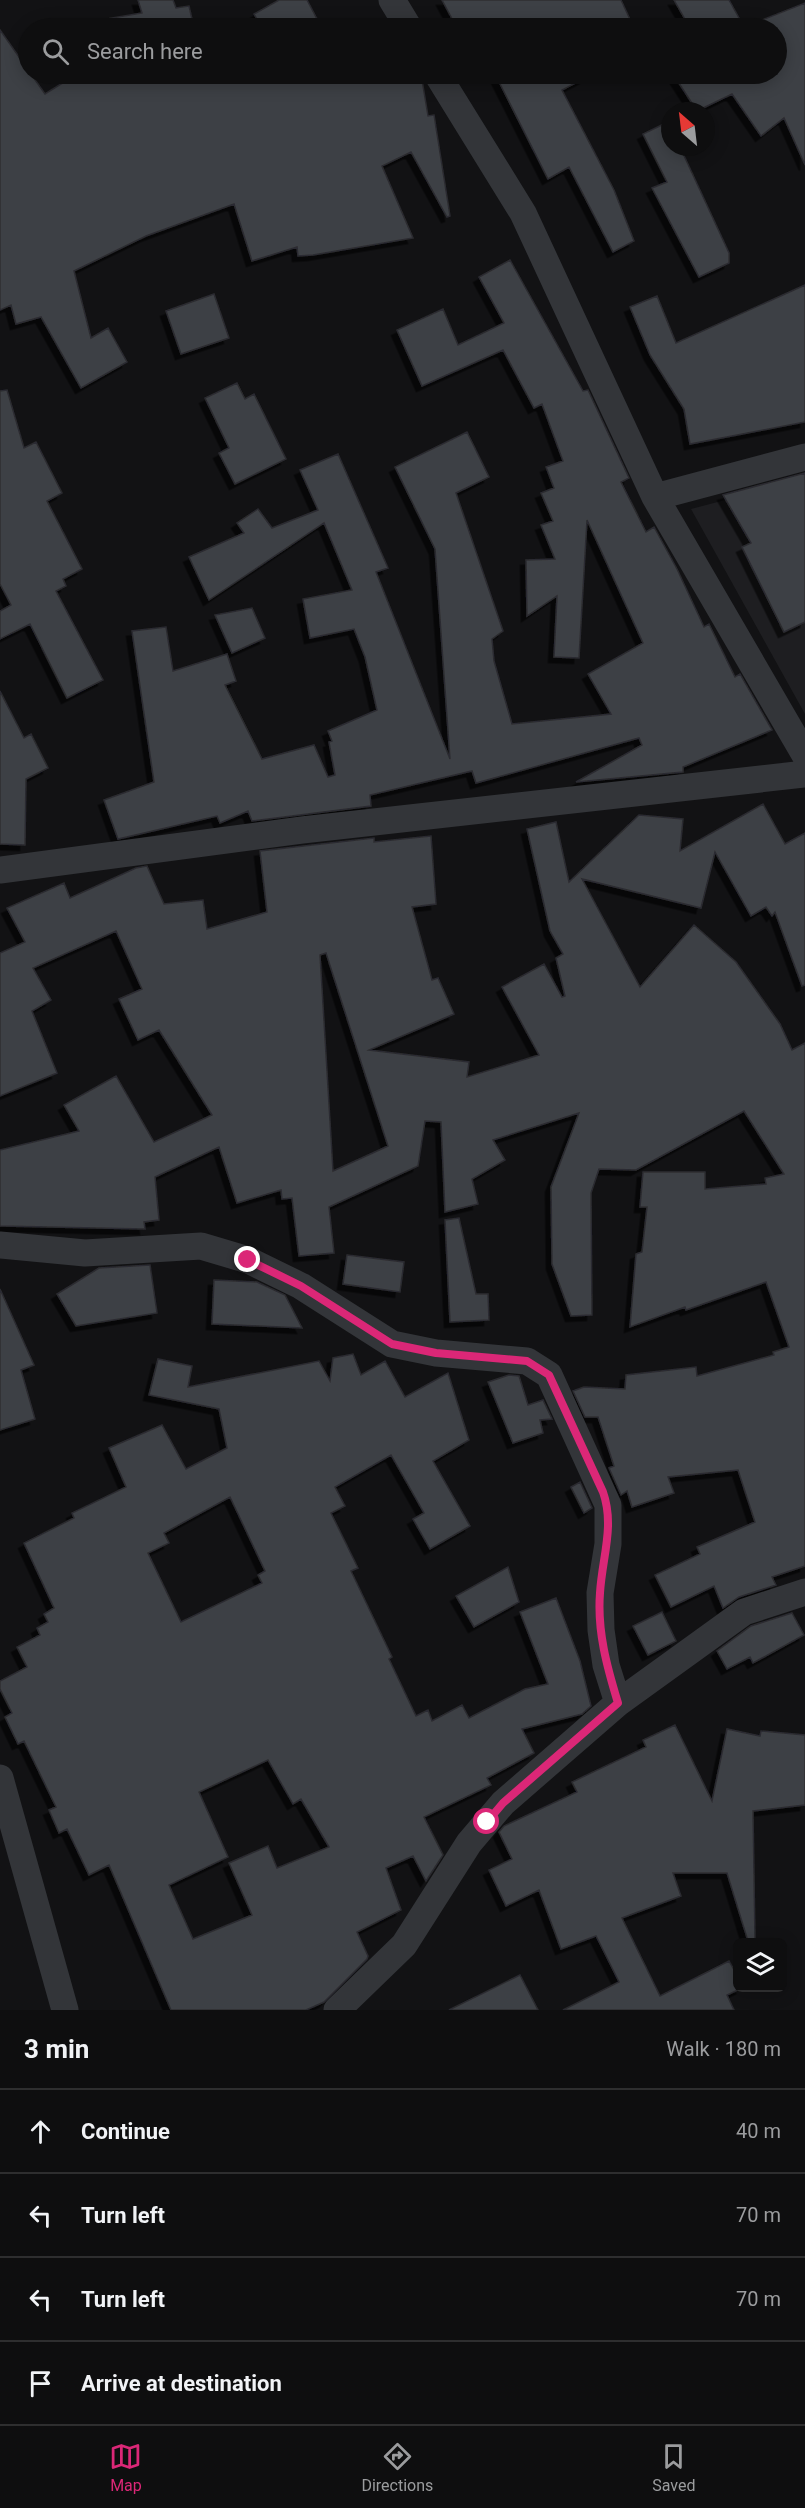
<!DOCTYPE html>
<html lang="en">
<head>
<meta charset="utf-8">
<style>
  body { margin:0; font-family:Roboto,sans-serif; background:#1c1c1d; color:#f1f3f6 }
  .controls { position:absolute; right:18px; bottom:18px; display:grid; overflow:hidden; border-radius:9px; box-shadow:0 3px 15px #0003 }
  .controls button { width:54px; height:54px; display:grid; place-items:center; padding:0; border:0; border-bottom:2px solid #2e2e2f; background:#0e0e0f; color:#f1f3f6; font:30px sans-serif }
  .compass { position:absolute; left:661px; top:102px; width:54px; height:54px; border-radius:50%; background:#0e0e0f; box-shadow:0 3px 15px #0003; rotate:332deg }
  .stop { position:absolute; width:18px; height:18px; margin:-14px; border:4px solid #db2777; border-radius:50%; background:#fff }
  .stop.end { background:#db2777; border-color:#fff; box-shadow:0 2px 6px #0008 }
  .list { margin:0; padding:0; list-style:none }
  h2 { display:flex; justify-content:space-between; align-items:center; height:78px; margin:0; padding:0 24px; font-size:26px }
  h2 small { font-size:20px; font-weight:400; color:#9b9c9e }
  .list li { display:grid; grid-template-columns:39px 1fr auto; gap:18px; align-items:center; box-sizing:border-box; height:84px; padding:0 24px; border-top:2px solid #2e2e2f }
  .list b { display:block; font-size:22px; white-space:nowrap }
  .list em { font-size:20px; font-style:normal; color:#9b9c9e }
  .icon { flex:none; width:33px; height:33px; fill:none; stroke:currentColor; stroke-width:2; stroke-linecap:round; stroke-linejoin:round }
  .map { position:relative; flex:none; width:805px; height:2010px; overflow:hidden }
  .search { position:absolute; background:#0e0e0f; box-shadow:0 3px 15px #0003; left:18px; right:18px; top:18px; height:66px; display:flex; align-items:center; gap:15px; box-sizing:border-box; padding:0 21px; border-radius:33px; color:#9b9c9e; font-size:22px }
  .sheet { height:414px; background:#0e0e0f }
  nav { display:flex; justify-content:space-around; align-items:center; box-sizing:border-box; height:84px; border-top:2px solid #2e2e2f; background:#0e0e0f; font-size:16px; color:#9b9c9e }
  nav a { display:grid; justify-items:center; gap:3px }
  nav .on { color:#db2777 }
  .map>svg:first-child { display:block }
  .built { fill:#1e1e21 }
  .building { fill:#3e4044; stroke:#2c2c30; stroke-width:1.5; fill-rule:evenodd; filter:url(#shadow) }
  .lines { fill:none; stroke-linecap:round; stroke-linejoin:round }
  .street { stroke:#333539; stroke-width:27 }
  .route { stroke:#db2777; stroke-width:8 }
</style>
</head>
<body>
<div class="map">
<svg width="805" height="2010" viewBox="0 0 805 2010">
  <defs>
    <filter id="shadow"><feDropShadow dx="-5.5" dy="5.5" stdDeviation="0" flood-color="#0009"/></filter>
  </defs>
  <rect width="100%" height="100%" fill="#121214"/>
  <path class="built" d="M 805,479 L 805,714 L 691,509 Z"/>
  <path class="building" d="M 138,0 L 173,0 L 176,8 L 189,6 L 192,19 L 164,28 L 108,28 L 106,19 L 142,13 Z
    M 279,0 L 307,0 L 317,19 L 299,28 L 262,28 L 254,14 Z
    M 442,0 L 621,0 L 634,28 L 457,28 Z
    M 674,0 L 729,0 L 739,18 L 721,28 L 690,28 Z
    M 805,3 L 805,165 L 784,118 L 761,136 L 732,94 L 697,111 L 673,74 L 777,74 L 777,28 L 754,28 L 752,24 Z
    M 0,30 L 45,94 L 77,74 L 421,74 L 428,116 L 434,115 L 450,216 L 447,217 L 411,152 L 382,166 L 413,238 L 313,255 L 298,256 L 297,247 L 252,261 L 234,204 L 146,236 L 74,271 L 91,338 L 108,328 L 127,362 L 81,388 L 41,317 L 16,324 L 11,305 L 0,310 Z
    M 495,74 L 588,74 L 589,76 L 562,90 L 614,190 L 634,241 L 613,252 L 569,167 L 548,179 Z
    M 668,122 L 670,147 L 680,147 L 729,253 L 729,263 L 699,277 L 652,188 L 667,182 L 643,134 Z
    M 510,260 L 583,391 L 588,390 L 629,478 L 621,482 L 646,532 L 654,527 L 677,569 L 704,627 L 709,624 L 735,677 L 740,674 L 772,730 L 683,767 L 683,772 L 576,782 L 642,745 L 639,738 L 476,783 L 472,771 L 370,795 L 371,806 L 252,821 L 248,811 L 220,823 L 217,816 L 118,839 L 104,800 L 154,782 L 132,631 L 166,627 L 173,671 L 227,654 L 236,681 L 225,685 L 262,759 L 314,745 L 328,777 L 335,775 L 329,742 L 332,741 L 328,731 L 377,710 L 365,657 L 354,629 L 310,638 L 303,599 L 352,590 L 324,523 L 209,600 L 189,557 L 244,533 L 237,523 L 258,509 L 272,528 L 318,510 L 300,470 L 338,454 L 388,568 L 376,572 L 450,759 L 435,549 L 395,467 L 467,432 L 489,477 L 456,493 L 503,631 L 492,639 L 494,661 L 512,724 L 611,714 L 588,674 L 643,643 L 587,520 L 579,658 L 554,657 L 557,596 L 527,616 L 526,560 L 555,559 L 541,525 L 553,521 L 541,493 L 554,488 L 546,467 L 563,461 L 542,404 L 534,408 L 503,350 L 422,386 L 397,330 L 443,309 L 458,345 L 504,323 L 479,277 Z
    M 805,285 L 805,422 L 690,444 L 684,409 L 650,355 L 630,307 L 657,296 L 676,343 Z
    M 214,294 L 229,338 L 181,354 L 166,311 Z
    M 237,383 L 245,399 L 254,394 L 286,459 L 235,484 L 219,453 L 229,448 L 205,398 Z
    M 7,390 L 24,448 L 36,442 L 62,493 L 47,501 L 82,569 L 63,579 L 66,586 L 56,591 L 103,680 L 67,698 L 30,624 L 0,639 L 0,611 L 11,605 L 0,584 L 0,391 Z
    M 805,473 L 805,622 L 784,632 L 742,547 L 751,543 L 723,495 Z
    M 252,608 L 265,638 L 232,653 L 215,615 Z
    M 0,691 L 24,738 L 31,734 L 48,768 L 26,779 L 25,845 L 0,844 Z
    M 763,804 L 785,844 L 805,833 L 805,985 L 802,986 L 775,912 L 772,916 L 766,907 L 751,916 L 715,852 L 701,908 L 582,879 L 640,987 L 694,925 L 736,962 L 780,1024 L 792,1050 L 805,1043 L 805,1566 L 772,1577 L 776,1585 L 739,1597 L 723,1608 L 714,1586 L 671,1607 L 655,1575 L 700,1554 L 697,1547 L 755,1522 L 738,1470 L 668,1477 L 674,1493 L 632,1507 L 627,1491 L 621,1495 L 609,1468 L 614,1466 L 598,1417 L 585,1417 L 573,1391 L 584,1387 L 625,1389 L 626,1375 L 696,1367 L 697,1376 L 774,1355 L 773,1352 L 789,1347 L 766,1282 L 686,1310 L 685,1307 L 630,1327 L 636,1254 L 642,1252 L 647,1207 L 640,1207 L 643,1172 L 705,1172 L 705,1189 L 766,1184 L 765,1178 L 784,1174 L 744,1111 L 636,1170 L 599,1169 L 591,1193 L 592,1315 L 571,1316 L 552,1264 L 551,1187 L 579,1113 L 493,1140 L 505,1160 L 472,1179 L 478,1204 L 445,1212 L 441,1122 L 425,1121 L 418,1166 L 329,1207 L 334,1253 L 299,1256 L 292,1198 L 282,1199 L 281,1190 L 237,1203 L 219,1147 L 155,1177 L 159,1220 L 144,1222 L 145,1229 L 0,1226 L 0,1150 L 79,1131 L 64,1105 L 116,1076 L 154,1142 L 212,1115 L 159,1030 L 138,1040 L 119,999 L 142,989 L 116,931 L 33,968 L 51,1000 L 32,1011 L 57,1073 L 0,1096 L 0,953 L 25,942 L 7,908 L 64,883 L 70,898 L 136,868 L 147,866 L 164,904 L 203,900 L 207,929 L 267,912 L 260,851 L 374,838 L 374,842 L 431,836 L 436,904 L 412,907 L 432,980 L 438,978 L 454,1014 L 369,1050 L 469,1062 L 467,1077 L 539,1055 L 502,987 L 544,964 L 562,997 L 565,996 L 556,958 L 563,954 L 550,931 L 527,829 L 556,822 L 569,882 L 639,815 L 683,819 L 680,851 ZM 326,953 L 388,1146 L 333,1171 L 320,955 Z
    M 459,1218 L 476,1294 L 488,1294 L 489,1320 L 450,1322 L 445,1220 Z
    M 347,1255 L 404,1262 L 400,1292 L 343,1284 Z
    M 150,1265 L 157,1313 L 76,1326 L 57,1294 L 99,1268 Z
    M 214,1280 L 257,1282 L 285,1295 L 302,1328 L 212,1324 Z
    M 0,1289 L 34,1365 L 21,1370 L 35,1419 L 0,1430 Z
    M 353,1354 L 361,1375 L 385,1361 L 405,1397 L 448,1373 L 469,1440 L 433,1461 L 470,1526 L 430,1549 L 413,1519 L 424,1513 L 391,1455 L 335,1487 L 345,1506 L 331,1513 L 358,1568 L 351,1571 L 392,1657 L 389,1659 L 416,1716 L 428,1710 L 432,1721 L 462,1705 L 469,1718 L 525,1689 L 548,1684 L 520,1612 L 556,1598 L 580,1661 L 591,1706 L 582,1714 L 522,1729 L 534,1753 L 487,1778 L 491,1785 L 424,1817 L 443,1855 L 426,1881 L 413,1856 L 386,1868 L 401,1910 L 357,1932 L 368,1956 L 367,1959 L 324,2002 L 306,2010 L 171,2010 L 109,1865 L 89,1875 L 67,1829 L 59,1833 L 49,1810 L 56,1807 L 24,1741 L 18,1744 L 5,1717 L 12,1713 L 0,1689 L 0,1681 L 27,1667 L 17,1647 L 40,1635 L 37,1628 L 48,1622 L 44,1614 L 54,1608 L 24,1543 L 74,1518 L 72,1513 L 126,1487 L 109,1448 L 162,1425 L 186,1469 L 227,1448 L 219,1409 L 149,1395 L 158,1359 L 192,1366 L 188,1387 L 319,1361 L 330,1381 L 333,1358 ZM 230,1497 L 265,1571 L 258,1575 L 262,1583 L 181,1622 L 148,1553 L 169,1543 L 164,1533 ZM 268,1760 L 293,1804 L 301,1799 L 329,1847 L 277,1868 L 268,1846 L 229,1863 L 252,1915 L 193,1939 L 169,1885 L 228,1857 L 199,1792 Z
    M 509,1375 L 519,1376 L 528,1405 L 543,1400 L 552,1419 L 540,1420 L 543,1433 L 513,1443 L 488,1382 Z
    M 580,1482 L 592,1508 L 584,1513 L 571,1487 Z
    M 508,1567 L 519,1602 L 474,1627 L 456,1596 Z
    M 662,1612 L 676,1641 L 648,1655 L 633,1626 Z
    M 792,1613 L 804,1635 L 753,1663 L 750,1657 L 727,1669 L 717,1651 L 751,1626 Z
    M 675,1725 L 712,1801 L 727,1729 L 760,1736 L 761,1731 L 805,1735 L 805,1805 L 753,1811 L 755,1940 L 748,1941 L 727,1873 L 673,1873 L 681,1896 L 622,1918 L 660,1996 L 729,1961 L 738,1977 L 738,1988 L 742,1988 L 727,1995 L 734,2010 L 563,2010 L 619,1982 L 596,1936 L 561,1949 L 539,1890 L 506,1906 L 489,1870 L 512,1859 L 499,1832 L 504,1826 L 577,1792 L 572,1782 L 646,1747 L 643,1740 Z
    M 520,1975 L 538,2010 L 449,2010 Z"/>
  <g class="lines">
    <path class="street" d="M 392,0 L 409,28
      M 437,74 L 523,213 L 655,497 L 805,755
      M 655,497 L 805,457
      M 0,870 L 302,830 L 805,774
      M 0,1245 L 85,1253 L 201,1246 L 248,1260 L 301,1286 L 392,1344 L 436,1353 L 527,1361 L 549,1375 L 608,1505 L 608,1544 L 600,1593 L 601,1630 L 606,1665 L 618,1703
      M 0,1778 L 65,2010
      M 337,2010 L 404,1945 L 469,1843 L 503,1803 L 618,1703 L 744,1612 L 805,1592"/>
  </g>
  <g class="lines">
    <path class="route" d="M 248,1260 L 301,1286 L 392,1344 L 436,1353 L 527,1361 L 549,1375 L 603,1492 C 615,1526 602,1558 600,1593 C 597,1631 607,1667 618,1703 L 503,1803 L 487,1822"/>
  </g>
</svg>
<div class="controls">
<button><svg class="icon" aria-label="layers" viewBox="0 0 24 24"><path d="M12 4l9 5-9 5-9-5zM3 14l9 5 9-5"/></svg></button>
</div>
<svg class="compass" viewBox="-18 -18 36 36"><path d="M0-13l5 13h-10z" fill="#e53935"/><path d="M0 13l5-13h-10z" fill="#9b9c9e"/></svg>
<div class="stop" style="left:487px;top:1822px"></div>
<div class="stop end" style="left:248px;top:1260px"></div>
<div class="search"><svg class="icon" aria-label="search" viewBox="0 0 24 24"><circle cx="10" cy="10" r="6"/><path d="M15 15l6 6"/></svg>Search here</div>
</div>
<section class="sheet">
<h2>3 min<small>Walk · 180 m</small></h2>
<ul class="list">
<li><svg class="icon" aria-label="ahead" viewBox="0 0 24 24"><path d="M12 20V5M6 11l6-6 6 6"/></svg><div><b>Continue</b></div><em>40 m</em></li>
<li><svg class="icon" aria-label="left" viewBox="0 0 24 24"><path d="M17 20v-9H6M10 6l-5 5 5 5"/></svg><div><b>Turn left</b></div><em>70 m</em></li>
<li><svg class="icon" aria-label="left" viewBox="0 0 24 24"><path d="M17 20v-9H6M10 6l-5 5 5 5"/></svg><div><b>Turn left</b></div><em>70 m</em></li>
<li><svg class="icon" aria-label="arrive" viewBox="0 0 24 24"><path d="M6 21V4h12l-3 4 3 4H6"/></svg><div><b>Arrive at destination</b></div></li>
</ul>
</section>
<nav>
<a class="on"><svg class="icon" aria-label="map" viewBox="0 0 24 24"><path d="M3 6l6-2 6 2 6-2v14l-6 2-6-2-6 2zM9 4v14M15 6v14"/></svg>Map</a>
<a><svg class="icon" aria-label="directions" viewBox="0 0 24 24"><path d="M12 3l9 9-9 9-9-9zM9 14v-3h6M13 9l2 2-2 2"/></svg>Directions</a>
<a><svg class="icon" aria-label="saved" viewBox="0 0 24 24"><path d="M7 4h10v16l-5-4-5 4z"/></svg>Saved</a>
</nav>
</body>
</html>
